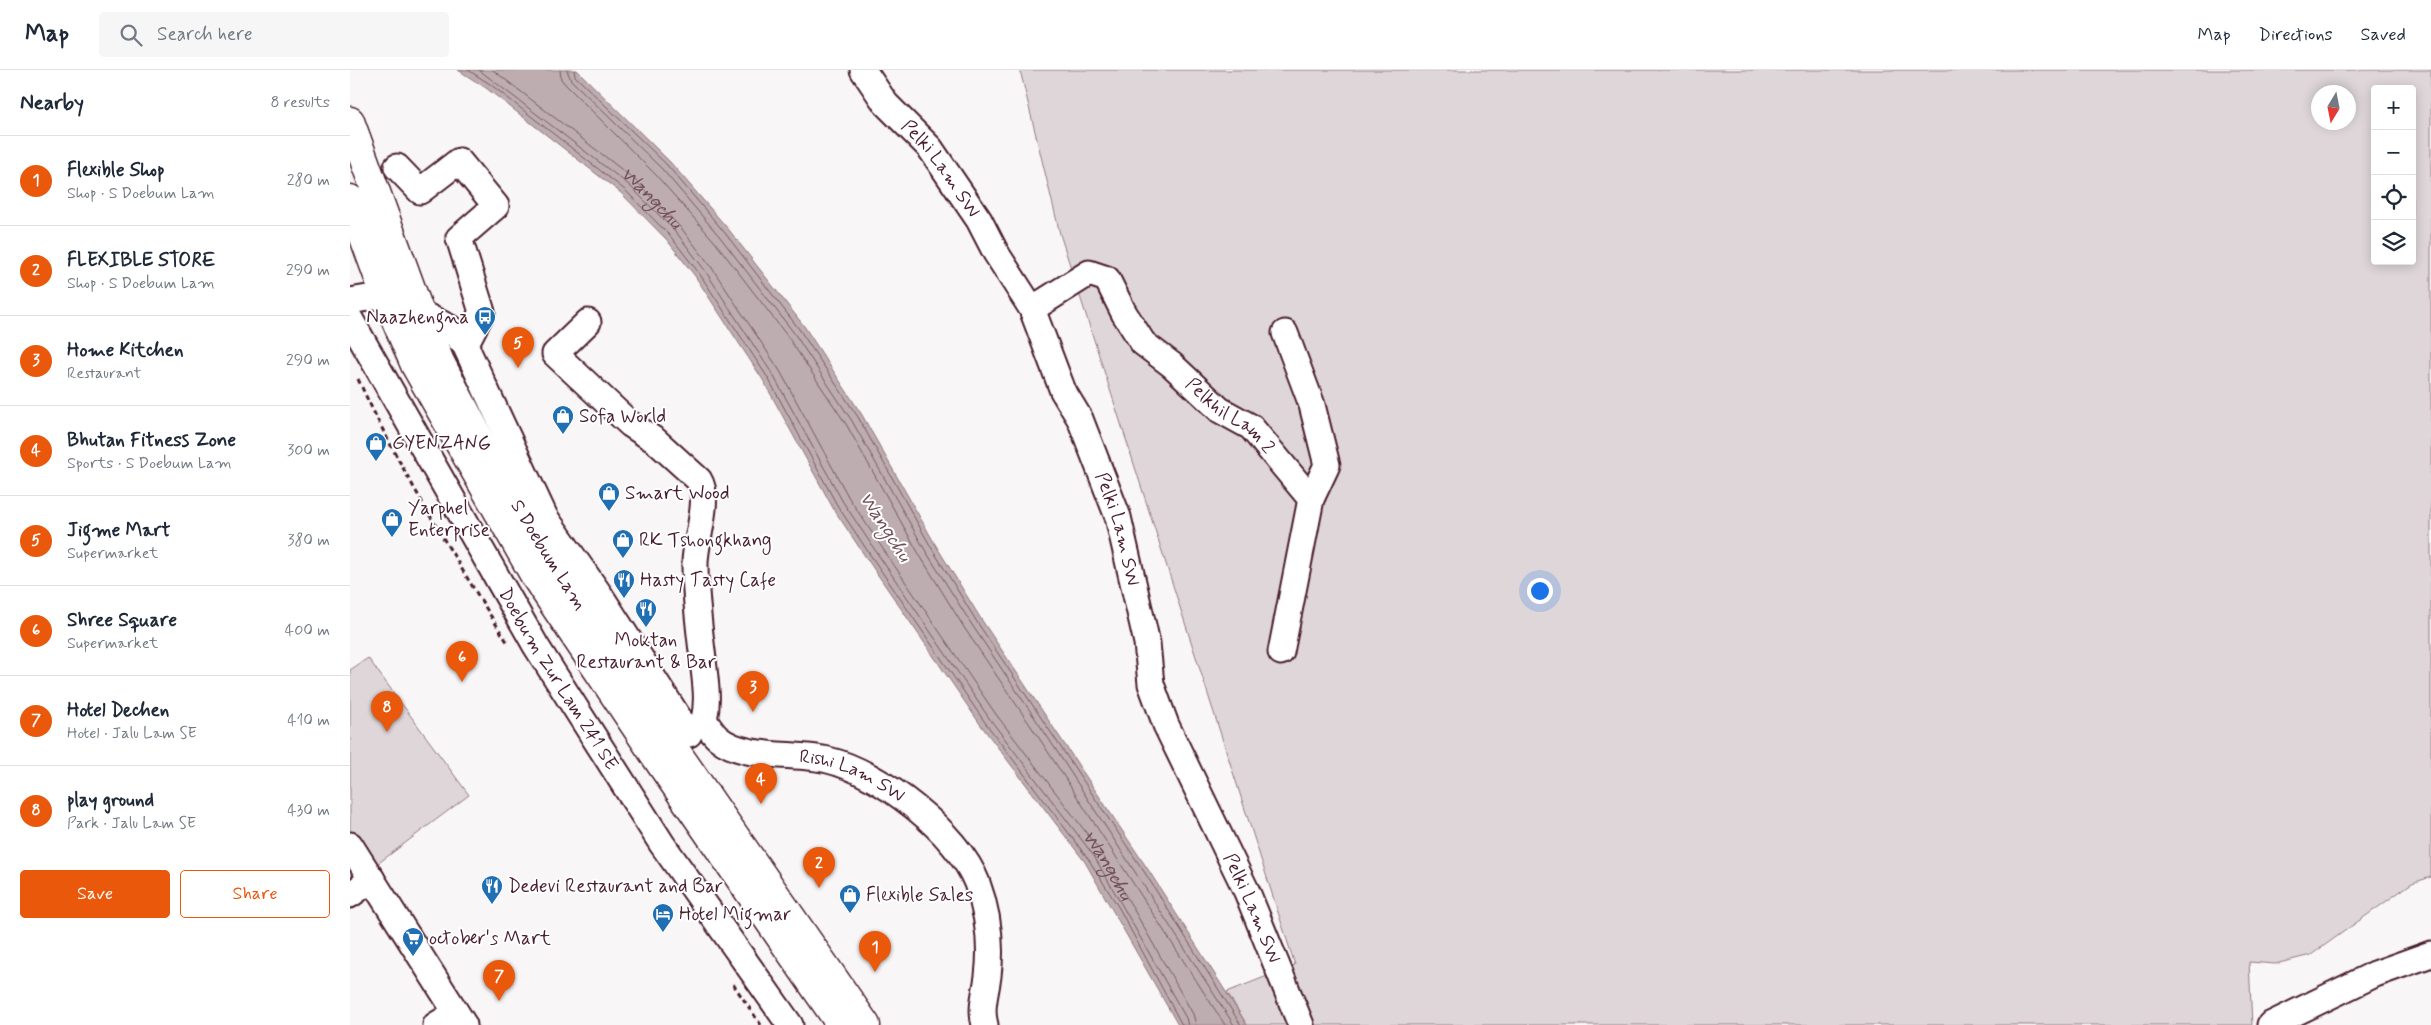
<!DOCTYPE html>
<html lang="en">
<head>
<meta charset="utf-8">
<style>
  body { margin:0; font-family:Mynerve,sans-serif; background:#f6f6f7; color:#1f2937 }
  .controls { position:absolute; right:15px; top:15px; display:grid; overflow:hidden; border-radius:5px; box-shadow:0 2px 12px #0003 }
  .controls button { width:45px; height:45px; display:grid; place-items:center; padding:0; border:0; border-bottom:1px solid #e0e1e3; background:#fff; color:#1f2937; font:25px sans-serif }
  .compass { position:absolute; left:1961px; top:15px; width:45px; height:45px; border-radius:50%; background:#fff; box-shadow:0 2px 12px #0003; rotate:190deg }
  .you { position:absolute; left:1189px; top:520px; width:18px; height:18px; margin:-12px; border:4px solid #fff; border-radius:50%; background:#1a73e8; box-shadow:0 0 0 8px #1a73e833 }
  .badge { display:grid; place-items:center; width:32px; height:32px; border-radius:50%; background:#ea580c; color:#fff; font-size:16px; font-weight:700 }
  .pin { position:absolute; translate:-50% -41px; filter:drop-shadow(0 1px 2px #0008) }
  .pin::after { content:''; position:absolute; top:26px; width:18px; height:15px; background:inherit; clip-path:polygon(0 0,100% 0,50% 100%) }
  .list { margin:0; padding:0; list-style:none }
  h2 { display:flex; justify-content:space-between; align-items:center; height:65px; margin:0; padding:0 20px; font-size:21px }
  h2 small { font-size:16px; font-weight:400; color:#747a83 }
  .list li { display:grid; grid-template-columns:32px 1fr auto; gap:15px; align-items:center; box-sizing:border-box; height:90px; padding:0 20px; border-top:1px solid #e0e1e3 }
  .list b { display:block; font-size:19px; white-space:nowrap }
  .list p { margin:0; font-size:16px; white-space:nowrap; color:#747a83 }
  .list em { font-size:16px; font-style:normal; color:#747a83 }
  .actions { display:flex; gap:10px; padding:15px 20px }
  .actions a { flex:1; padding:11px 0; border:1px solid #ea580c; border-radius:5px; text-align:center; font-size:18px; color:#ea580c }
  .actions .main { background:#ea580c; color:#fff }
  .icon { flex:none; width:28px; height:28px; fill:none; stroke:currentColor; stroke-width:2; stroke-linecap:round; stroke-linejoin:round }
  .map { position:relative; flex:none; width:2081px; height:955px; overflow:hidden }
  header { display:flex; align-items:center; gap:30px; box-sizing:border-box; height:70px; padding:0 25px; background:#fff; border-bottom:1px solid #e0e1e3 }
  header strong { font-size:24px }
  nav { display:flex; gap:28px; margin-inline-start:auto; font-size:18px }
  .search { width:350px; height:45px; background:#f6f6f7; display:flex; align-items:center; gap:12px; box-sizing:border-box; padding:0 18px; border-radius:5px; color:#747a83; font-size:19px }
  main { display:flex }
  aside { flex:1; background:#fff }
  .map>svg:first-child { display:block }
  .green { fill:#ded6d9; stroke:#947a82; fill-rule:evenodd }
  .water { fill:#bdadb0; stroke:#8f747b }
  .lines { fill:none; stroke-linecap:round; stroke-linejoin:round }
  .shore { stroke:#785860; stroke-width:1 }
  .minor-casing { stroke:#4a1f2b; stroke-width:29 }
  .highway-casing { stroke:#4a1f2b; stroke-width:31 }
  .path { stroke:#4a1f2b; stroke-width:3; stroke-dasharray:5 4; stroke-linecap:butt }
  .minor { stroke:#fff; stroke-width:25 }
  .highway { stroke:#fff; stroke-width:28 }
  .labels { text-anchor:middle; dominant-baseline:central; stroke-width:4; stroke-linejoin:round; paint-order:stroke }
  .street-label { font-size:19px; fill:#4a1f2b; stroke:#fff }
  .poi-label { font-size:19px; fill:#4a1f2b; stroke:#fff; text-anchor:start }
  .water-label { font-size:20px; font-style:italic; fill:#72515a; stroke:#fff }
</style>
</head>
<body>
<header>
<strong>Map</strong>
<div class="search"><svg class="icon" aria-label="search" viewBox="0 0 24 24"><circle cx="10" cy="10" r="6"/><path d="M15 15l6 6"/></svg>Search here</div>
<nav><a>Map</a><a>Directions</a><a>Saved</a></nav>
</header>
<main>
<aside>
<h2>Nearby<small>8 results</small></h2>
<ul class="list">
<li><span class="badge">1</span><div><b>Flexible Shop</b><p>Shop · S Doebum Lam</p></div><em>280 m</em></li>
<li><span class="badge">2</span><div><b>FLEXIBLE STORE</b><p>Shop · S Doebum Lam</p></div><em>290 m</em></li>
<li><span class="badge">3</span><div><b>Home Kitchen</b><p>Restaurant</p></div><em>290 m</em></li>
<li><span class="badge">4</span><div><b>Bhutan Fitness Zone</b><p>Sports · S Doebum Lam</p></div><em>300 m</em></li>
<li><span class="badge">5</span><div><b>Jigme Mart</b><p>Supermarket</p></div><em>380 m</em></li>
<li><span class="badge">6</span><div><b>Shree Square</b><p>Supermarket</p></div><em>400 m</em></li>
<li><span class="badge">7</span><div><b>Hotel Dechen</b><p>Hotel · Jalu Lam SE</p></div><em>410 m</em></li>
<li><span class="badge">8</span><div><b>play ground</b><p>Park · Jalu Lam SE</p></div><em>430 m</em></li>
</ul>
<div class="actions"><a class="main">Save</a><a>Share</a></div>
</aside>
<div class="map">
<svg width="2081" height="955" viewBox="0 0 2081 955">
  <rect width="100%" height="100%" fill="#f8f6f7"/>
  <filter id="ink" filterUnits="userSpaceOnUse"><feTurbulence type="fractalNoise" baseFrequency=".02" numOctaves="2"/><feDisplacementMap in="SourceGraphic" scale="10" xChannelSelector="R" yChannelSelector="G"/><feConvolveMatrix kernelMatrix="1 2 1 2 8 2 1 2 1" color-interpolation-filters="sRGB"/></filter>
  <g filter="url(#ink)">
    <path class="green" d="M 670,0 L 2081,0 L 2081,807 L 2062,813 L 1961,885 L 1925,894 L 1899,892 L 1902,955 L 897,955 L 877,922 L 945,895 L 710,164 ZM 2025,19 L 2062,19 L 2062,191 L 2025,191 ZM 1968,22 L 1998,22 L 1998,52 L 1968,52 Z
      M 18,588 L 119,725 L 22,798 L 0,765 L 0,600 Z"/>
    <path class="water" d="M 108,0 L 227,0 L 320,92 L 379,160 L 454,256 L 512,345 L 585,474 L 631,549 L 799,801 L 897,955 L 828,955 L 735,792 L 630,654 L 517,489 L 483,438 L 413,310 L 345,206 L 317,170 L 271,123 L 136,18 Z"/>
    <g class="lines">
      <g class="shore">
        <path d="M 118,0 L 140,14 L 275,120 L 321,167 L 349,203 L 418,308 L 487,435 L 521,486 L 634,651 L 739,790 L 769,838 L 832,955"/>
        <path d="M 129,0 L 279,115 L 326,162 L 354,199 L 423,305 L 493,432 L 527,483 L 639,648 L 744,786 L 836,948 L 838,955"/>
        <path id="s1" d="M 143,0 L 284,109 L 331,158 L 360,195 L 430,301 L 499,428 L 533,479 L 645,643 L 751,782 L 843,944 L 846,955"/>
        <path d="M 210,0 L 211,9 L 216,15 L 306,105 L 365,172 L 438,267 L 496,354 L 569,484 L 615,559 L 691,671 L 875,955"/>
        <path d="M 217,0 L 221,10 L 312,99 L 370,167 L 444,263 L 502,351 L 575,480 L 622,555 L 697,666 L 884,955"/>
        <path d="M 224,0 L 225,6 L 317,95 L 375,163 L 449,259 L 508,347 L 581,477 L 627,552 L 795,803 L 891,955"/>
      </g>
      <g class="minor-casing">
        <g id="minor">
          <path id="s2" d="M 513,0 L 536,34 L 580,78 L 629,150 L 646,183 L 682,239 L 713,321 L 730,349 L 768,447 L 797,573 L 801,614 L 816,655 L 897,822 L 951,955"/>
          <path d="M 47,97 L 70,121 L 109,91 L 146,136 L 109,168 L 132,242 L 115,275"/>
          <path d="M 0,231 L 35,225"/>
          <path id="s3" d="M 682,239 L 739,203 L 757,209 L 774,243 L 793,273 L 822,295 L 870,340 L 901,357 L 961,429"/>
          <path d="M 70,243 L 100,258 L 115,275 L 195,447 L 250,525 L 339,664"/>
          <path id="s4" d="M 0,249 L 186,576 L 312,774 L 440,955"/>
          <path d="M 238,252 L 205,284 L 280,354 L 306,371 L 349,410 C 361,429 345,471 345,493 C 345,526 349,558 353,589 C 355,611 359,629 354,650"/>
          <path d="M 931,582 L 961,429 L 977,395 L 962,335 L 935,263"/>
          <path id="s5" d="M 354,650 C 358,656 363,664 368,668 C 394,690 445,682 478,690 C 530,702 608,763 627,813 C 638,843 642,874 638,906 C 636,923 630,938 635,955"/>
          <path d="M 0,775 L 114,955"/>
          <path d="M 0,825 L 22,809"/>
          <path d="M 86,955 L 106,943"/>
          <path d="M 1920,955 L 2025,904 L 2081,884"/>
        </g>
      </g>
      <g class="highway-casing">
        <g id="highway">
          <path id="s6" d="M 0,51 L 70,243 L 90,292 L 144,396 L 205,496 L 328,684 L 516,955"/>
          <path d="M 0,129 L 35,225 L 65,295 L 186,508 L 310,693 L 491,955"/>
        </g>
      </g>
      <path class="path" d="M 8,309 C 51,402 105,489 159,575
        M 383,914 L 411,955"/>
      <use href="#minor" class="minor"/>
      <use href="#highway" class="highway"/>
    </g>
  </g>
  <defs>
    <g id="bus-pin" transform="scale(1.125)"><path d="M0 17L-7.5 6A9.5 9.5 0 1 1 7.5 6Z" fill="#1f6fb2" stroke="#fff"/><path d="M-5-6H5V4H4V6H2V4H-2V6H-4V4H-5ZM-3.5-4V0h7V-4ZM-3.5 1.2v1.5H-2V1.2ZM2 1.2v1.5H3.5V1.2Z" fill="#fff"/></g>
    <g id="shop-pin" transform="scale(1.125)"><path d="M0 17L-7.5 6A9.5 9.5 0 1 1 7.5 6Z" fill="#1f6fb2" stroke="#fff"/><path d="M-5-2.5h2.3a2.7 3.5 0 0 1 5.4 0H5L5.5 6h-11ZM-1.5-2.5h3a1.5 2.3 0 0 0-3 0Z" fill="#fff"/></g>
    <g id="restaurant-pin" transform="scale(1.125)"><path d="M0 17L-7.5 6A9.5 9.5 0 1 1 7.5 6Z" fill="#1f6fb2" stroke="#fff"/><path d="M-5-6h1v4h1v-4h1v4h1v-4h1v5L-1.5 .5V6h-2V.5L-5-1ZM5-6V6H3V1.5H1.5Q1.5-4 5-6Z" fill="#fff"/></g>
    <g id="hotel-pin" transform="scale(1.125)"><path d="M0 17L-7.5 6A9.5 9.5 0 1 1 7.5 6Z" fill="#1f6fb2" stroke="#fff"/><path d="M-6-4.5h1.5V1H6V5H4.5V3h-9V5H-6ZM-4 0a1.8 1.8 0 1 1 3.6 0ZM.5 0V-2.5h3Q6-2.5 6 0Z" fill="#fff"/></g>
    <g id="supermarket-pin" transform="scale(1.125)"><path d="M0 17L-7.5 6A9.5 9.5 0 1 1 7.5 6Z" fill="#1f6fb2" stroke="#fff"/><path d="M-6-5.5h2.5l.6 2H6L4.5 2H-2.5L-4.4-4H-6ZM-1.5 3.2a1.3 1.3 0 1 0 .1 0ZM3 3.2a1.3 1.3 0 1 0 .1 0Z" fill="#fff"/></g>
  </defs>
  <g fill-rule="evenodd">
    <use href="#bus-pin" x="135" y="247"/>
    <use href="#shop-pin" x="213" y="346"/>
    <use href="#shop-pin" x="26" y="373"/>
    <use href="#shop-pin" x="259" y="423"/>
    <use href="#shop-pin" x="42" y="449"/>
    <use href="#shop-pin" x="273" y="470"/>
    <use href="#restaurant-pin" x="274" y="510"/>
    <use href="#restaurant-pin" x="296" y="539"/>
    <use href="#restaurant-pin" x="142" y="816"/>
    <use href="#shop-pin" x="500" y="825"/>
    <use href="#hotel-pin" x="313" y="844"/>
    <use href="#supermarket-pin" x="63" y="868"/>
  </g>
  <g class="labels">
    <g class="street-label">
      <text stroke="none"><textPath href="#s2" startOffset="126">Pelki Lam SW</textPath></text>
      <text stroke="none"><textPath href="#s3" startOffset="274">Pelkhil Lam 2</textPath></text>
      <text stroke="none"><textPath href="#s2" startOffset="531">Pelki Lam SW</textPath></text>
      <text stroke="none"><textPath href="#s6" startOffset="479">S Doebum Lam</textPath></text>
      <text stroke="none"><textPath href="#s4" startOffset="416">Doebum Zur Lam 241 SE</textPath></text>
      <text stroke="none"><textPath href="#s5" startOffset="164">Rishi Lam SW</textPath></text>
      <text stroke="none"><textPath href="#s2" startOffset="936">Pelki Lam SW</textPath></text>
    </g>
    <g class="poi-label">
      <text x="119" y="247" text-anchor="end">Naazhengna</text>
      <text x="229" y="346">Sofa World</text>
      <text x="42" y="373">GYENZANG</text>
      <text x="275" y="423">Smart Wood</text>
      <text x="58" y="438">Yarphel<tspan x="58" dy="22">Enterprise</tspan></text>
      <text x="289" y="470">RK Tshongkhang</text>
      <text x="290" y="510">Hasty Tasty Cafe</text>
      <text x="296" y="570" text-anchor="middle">Moktan<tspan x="296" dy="22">Restaurant &amp; Bar</tspan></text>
      <text x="158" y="816">Dedevi Restaurant and Bar</text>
      <text x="516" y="825">Flexible Sales</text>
      <text x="329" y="844">Hotel Migmar</text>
      <text x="79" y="868">october's Mart</text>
    </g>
    <g class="water-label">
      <text stroke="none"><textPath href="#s1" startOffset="204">Wangchu</textPath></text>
      <text transform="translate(535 457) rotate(57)">Wangchu</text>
      <text stroke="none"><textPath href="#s1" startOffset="1014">Wangchu</textPath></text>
    </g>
  </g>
</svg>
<div class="controls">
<button>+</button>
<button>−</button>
<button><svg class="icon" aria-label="locate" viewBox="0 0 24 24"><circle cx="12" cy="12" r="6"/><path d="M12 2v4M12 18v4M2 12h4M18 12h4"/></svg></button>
<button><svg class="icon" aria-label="layers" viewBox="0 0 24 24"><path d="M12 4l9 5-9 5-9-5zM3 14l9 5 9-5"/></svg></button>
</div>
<svg class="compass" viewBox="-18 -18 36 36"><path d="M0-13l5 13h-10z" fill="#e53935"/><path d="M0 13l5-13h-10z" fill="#747a83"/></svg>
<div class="you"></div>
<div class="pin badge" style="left:525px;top:902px">1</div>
<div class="pin badge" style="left:469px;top:818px">2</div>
<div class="pin badge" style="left:403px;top:642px">3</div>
<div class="pin badge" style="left:411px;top:734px">4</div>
<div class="pin badge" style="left:168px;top:298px">5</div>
<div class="pin badge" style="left:112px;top:612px">6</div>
<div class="pin badge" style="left:149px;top:931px">7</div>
<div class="pin badge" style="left:37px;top:662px">8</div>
</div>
</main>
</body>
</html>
